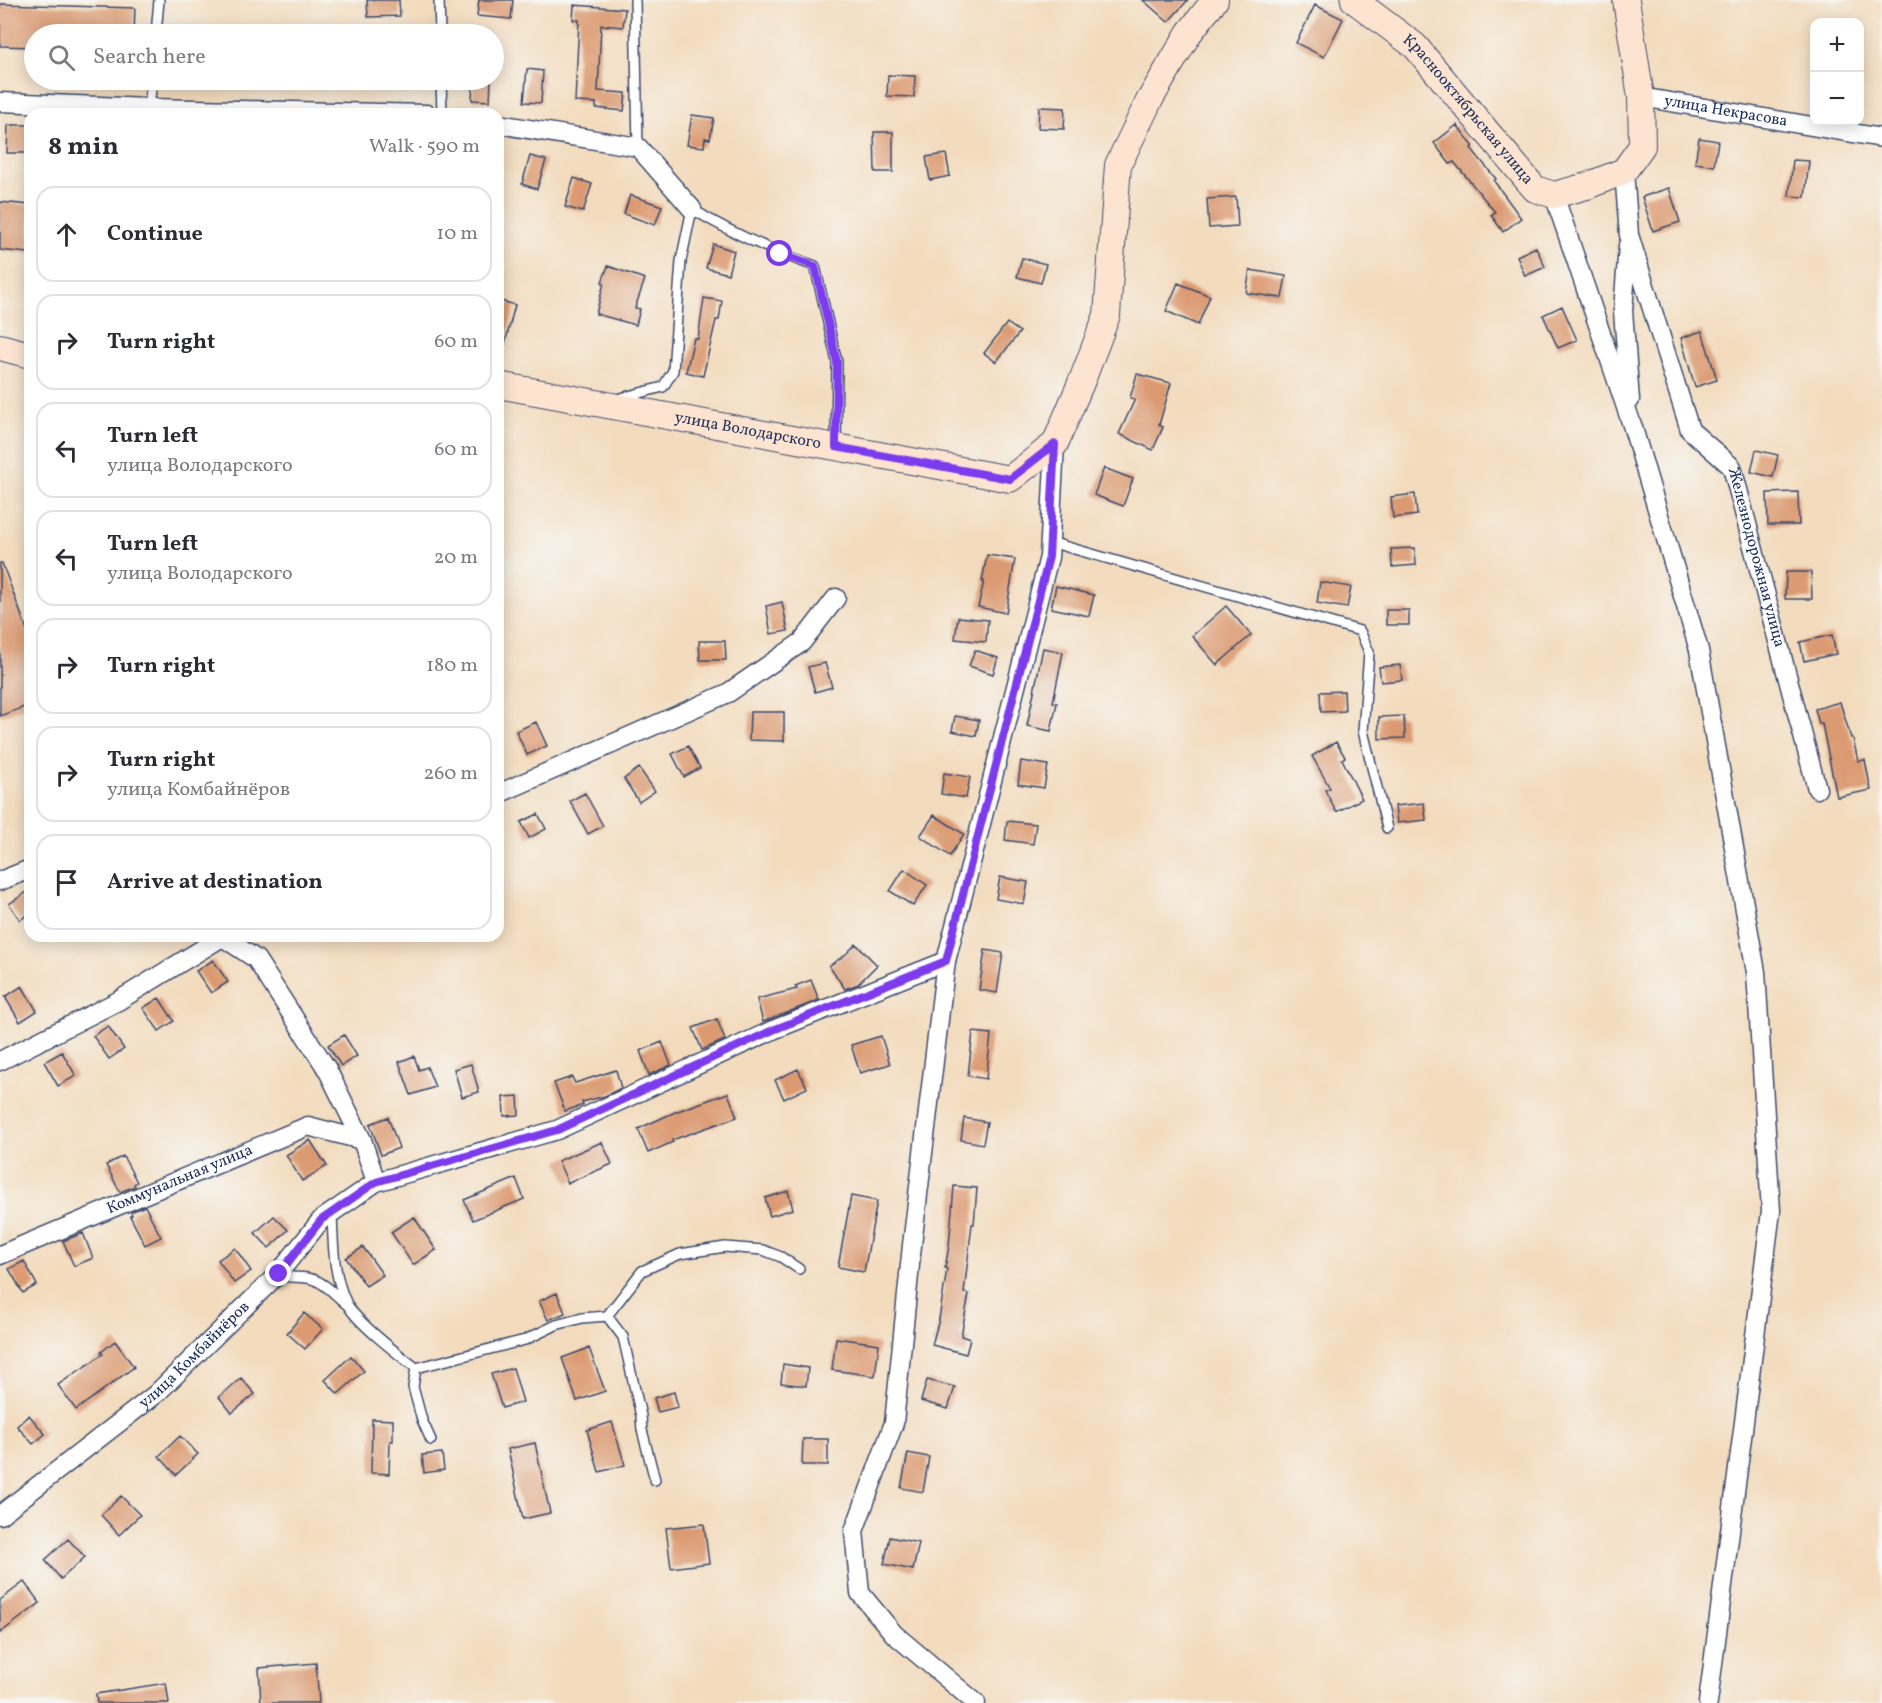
<!DOCTYPE html>
<html lang="en">
<head>
<meta charset="utf-8">
<style>
  body { margin:0; font-family:Vollkorn,serif; background:#f2f2f3; color:#2b2b33 }
  .controls { position:absolute; right:18px; top:18px; display:grid; overflow:hidden; border-radius:12px; box-shadow:0 3px 15px #0003 }
  .controls button { width:54px; height:54px; display:grid; place-items:center; padding:0; border:0; border-bottom:2px solid #e1e1e2; background:#fff; color:#2b2b33; font:30px sans-serif }
  .stop { position:absolute; width:18px; height:18px; margin:-14px; border:4px solid #7c3aed; border-radius:50%; background:#fff }
  .stop.end { background:#7c3aed; border-color:#fff; box-shadow:0 2px 6px #0008 }
  .list { margin:0; padding:0; list-style:none }
  h2 { display:flex; justify-content:space-between; align-items:center; height:78px; margin:0; padding:0 24px; font-size:26px }
  h2 small { font-size:20px; font-weight:400; color:#7c7c81 }
  .list li { display:grid; grid-template-columns:39px 1fr auto; gap:18px; align-items:center; box-sizing:border-box; height:96px; margin:0 12px 12px; padding:0 12px; border:2px solid #e1e1e2; border-radius:18px }
  .list b { display:block; font-size:22px; white-space:nowrap }
  .list p { margin:0; font-size:20px; white-space:nowrap; color:#7c7c81 }
  .list em { font-size:20px; font-style:normal; color:#7c7c81 }
  .icon { flex:none; width:33px; height:33px; fill:none; stroke:currentColor; stroke-width:2; stroke-linecap:round; stroke-linejoin:round }
  .map { position:relative; flex:none; width:1882px; height:1703px; overflow:hidden }
  .search { position:absolute; background:#fff; box-shadow:0 3px 15px #0003; left:24px; top:24px; width:480px; height:66px; display:flex; align-items:center; gap:15px; box-sizing:border-box; padding:0 21px; border-radius:33px; color:#7c7c81; font-size:22px }
  .panel { position:absolute; background:#fff; box-shadow:0 3px 15px #0003; left:24px; top:108px; width:480px; height:834px; border-radius:18px }
  .map>svg:first-child { display:block }
  .building { fill:#db9a71 }
  .lines { fill:none; stroke-linecap:round; stroke-linejoin:round }
  .lane-casing { stroke:#3b496c; stroke-width:12 }
  .street-casing { stroke:#3b496c; stroke-width:21 }
  .secondary-casing { stroke:#3b496c; stroke-width:28 }
  .lane { stroke:#fff; stroke-width:9 }
  .street { stroke:#fff; stroke-width:18 }
  .secondary { stroke:#fde4d1; stroke-width:26 }
  .route { stroke:#7c3aed; stroke-width:8 }
  .labels { text-anchor:middle; dominant-baseline:central; stroke-width:6; stroke-linejoin:round; paint-order:stroke }
  .street-label { font-size:16px; fill:#1b2f5e; stroke:#f6f6f2 }
</style>
</head>
<body>
<div class="map">
<svg width="1882" height="1703" viewBox="0 0 1882 1703">
  <rect width="100%" height="100%" fill="#f6f6f2"/>
  <filter id="ink" filterUnits="userSpaceOnUse"><feTurbulence type="fractalNoise" baseFrequency=".0167" numOctaves="2"/><feDisplacementMap in="SourceGraphic" scale="12" xChannelSelector="R" yChannelSelector="G"/><feConvolveMatrix kernelMatrix="1 2 1 2 8 2 1 2 1" color-interpolation-filters="sRGB"/></filter>
  <filter id="wash" filterUnits="userSpaceOnUse"><feTurbulence type="fractalNoise" baseFrequency=".008" numOctaves="4" result="noise"/><feDisplacementMap in="SourceGraphic" scale="24" xChannelSelector="R" yChannelSelector="G"/><feGaussianBlur stdDeviation="1.35" result="paint"/><feColorMatrix in="noise" values="0 0 0 0 0 0 0 0 0 0 0 0 0 0 0 0 0 1.4 0 .05"/><feComposite in="paint" operator="in"/></filter>
  <g filter="url(#wash)">
    <rect width="100%" height="100%" fill="#f3dcbe"/>
    <g id="blocks">
      <path class="building" d="M 367,0 L 399,0 L 400,16 L 368,17 Z
        M 479,0 L 513,0 L 511,19 L 477,16 Z
        M 1143,0 L 1188,0 L 1168,22 Z
        M 0,4 L 135,8 L 134,34 L 34,34 L 34,47 L 0,46 Z
        M 574,5 L 625,9 L 623,27 L 601,25 L 598,91 L 626,93 L 624,111 L 596,108 L 596,103 L 575,102 L 579,20 L 573,20 Z
        M 1315,5 L 1343,19 L 1324,57 L 1296,43 Z
        M 527,69 L 543,71 L 541,103 L 524,102 Z
        M 888,75 L 915,76 L 914,97 L 887,96 Z
        M 473,80 L 491,80 L 490,101 L 472,100 Z
        M 1039,107 L 1065,108 L 1064,129 L 1038,128 Z
        M 692,115 L 714,118 L 710,139 L 705,138 L 704,147 L 687,145 Z
        M 8,125 L 30,125 L 30,153 L 7,153 Z
        M 1457,125 L 1473,146 L 1471,148 L 1496,179 L 1494,181 L 1521,218 L 1503,232 L 1491,215 L 1495,212 L 1454,162 L 1450,164 L 1434,143 Z
        M 874,132 L 893,132 L 893,172 L 875,172 Z
        M 1699,138 L 1718,141 L 1714,166 L 1695,163 Z
        M 946,154 L 950,176 L 930,180 L 926,157 Z
        M 530,156 L 546,160 L 537,189 L 522,184 Z
        M 1793,160 L 1809,161 L 1805,197 L 1789,196 Z
        M 574,178 L 592,184 L 583,212 L 565,207 Z
        M 1669,188 L 1680,222 L 1653,231 L 1642,197 Z
        M 630,195 L 662,206 L 655,225 L 624,214 Z
        M 1236,197 L 1238,226 L 1209,228 L 1207,199 Z
        M 0,202 L 30,205 L 30,246 L 28,253 L 0,250 Z
        M 713,244 L 734,251 L 728,274 L 706,268 Z
        M 1536,247 L 1545,267 L 1525,276 L 1517,256 Z
        M 1022,258 L 1046,264 L 1041,283 L 1017,277 Z
        M 608,266 L 645,279 L 635,308 L 640,309 L 636,325 L 596,314 L 604,283 L 602,282 Z
        M 1250,270 L 1286,276 L 1282,298 L 1246,293 Z
        M 1178,283 L 1210,296 L 1198,325 L 1166,311 Z
        M 704,298 L 722,301 L 719,320 L 716,320 L 703,376 L 686,372 L 694,338 L 698,339 Z
        M 498,300 L 515,305 L 503,351 L 498,350 Z
        M 1562,306 L 1577,340 L 1558,348 L 1543,315 Z
        M 1007,323 L 1020,332 L 996,362 L 984,353 Z
        M 1702,331 L 1717,380 L 1695,387 L 1681,338 Z
        M 1137,374 L 1171,383 L 1159,425 L 1163,427 L 1153,450 L 1119,434 L 1135,399 L 1130,398 Z
        M 1756,450 L 1778,455 L 1773,477 L 1751,472 Z
        M 1104,468 L 1133,479 L 1123,506 L 1094,495 Z
        M 1798,492 L 1799,525 L 1768,525 L 1767,493 Z
        M 1415,494 L 1417,515 L 1393,518 L 1391,497 Z
        M 1415,548 L 1416,565 L 1392,567 L 1391,549 Z
        M 987,555 L 1015,559 L 1006,613 L 978,607 L 984,581 L 982,581 Z
        M 0,563 L 2,563 L 30,638 L 30,705 L 0,716 Z
        M 1786,572 L 1811,572 L 1812,599 L 1785,599 Z
        M 1320,582 L 1351,587 L 1347,608 L 1317,603 Z
        M 1056,586 L 1094,595 L 1089,616 L 1051,608 Z
        M 782,602 L 788,631 L 771,634 L 766,606 Z
        M 1226,606 L 1251,635 L 1217,665 L 1192,636 Z
        M 1386,610 L 1409,610 L 1409,625 L 1386,625 Z
        M 958,617 L 988,620 L 986,642 L 955,639 Z
        M 1832,635 L 1836,654 L 1804,661 L 1800,642 Z
        M 699,641 L 725,641 L 726,660 L 700,660 Z
        M 1043,648 L 1063,652 L 1053,702 L 1057,703 L 1051,731 L 1027,726 Z
        M 975,650 L 998,658 L 993,674 L 969,666 Z
        M 825,663 L 832,687 L 815,692 L 808,667 Z
        M 1400,665 L 1402,680 L 1381,682 L 1379,667 Z
        M 1344,691 L 1345,711 L 1321,712 L 1320,692 Z
        M 1840,702 L 1851,738 L 1853,738 L 1858,761 L 1865,760 L 1871,790 L 1837,797 L 1822,724 L 1819,724 L 1815,709 Z
        M 750,712 L 784,712 L 784,741 L 749,740 Z
        M 955,716 L 979,720 L 976,736 L 952,731 Z
        M 1404,716 L 1405,738 L 1379,739 L 1379,717 Z
        M 536,722 L 547,746 L 527,755 L 516,731 Z
        M 1336,742 L 1345,757 L 1342,759 L 1362,799 L 1336,812 L 1325,790 L 1330,788 L 1312,756 Z
        M 688,746 L 700,768 L 684,777 L 672,754 Z
        M 1021,761 L 1048,765 L 1044,788 L 1018,784 Z
        M 639,768 L 655,791 L 639,802 L 624,779 Z
        M 944,773 L 970,777 L 966,798 L 941,794 Z
        M 585,793 L 603,826 L 588,834 L 570,801 Z
        M 1424,803 L 1426,820 L 1397,823 L 1395,806 Z
        M 538,814 L 546,829 L 529,838 L 521,822 Z
        M 934,815 L 964,834 L 950,856 L 920,836 Z
        M 1007,821 L 1036,824 L 1033,844 L 1005,840 Z
        M 904,869 L 927,885 L 913,906 L 890,891 Z
        M 1000,877 L 1028,882 L 1024,904 L 996,899 Z
        M 30,890 L 30,913 L 20,920 L 9,904 Z
        M 856,944 L 877,965 L 858,984 L 845,989 L 829,966 L 845,955 Z
        M 985,950 L 1003,953 L 997,993 L 979,990 Z
        M 213,960 L 228,982 L 211,993 L 196,971 Z
        M 811,980 L 819,1000 L 763,1022 L 757,999 L 797,989 L 795,986 Z
        M 22,986 L 37,1011 L 20,1022 L 5,997 Z
        M 159,998 L 174,1021 L 159,1031 L 143,1008 Z
        M 717,1019 L 725,1040 L 702,1050 L 693,1028 Z
        M 108,1026 L 124,1049 L 109,1059 L 93,1036 Z
        M 973,1032 L 991,1034 L 986,1079 L 968,1076 Z
        M 344,1035 L 357,1056 L 341,1066 L 328,1045 Z
        M 881,1036 L 890,1064 L 860,1073 L 851,1045 Z
        M 662,1042 L 671,1065 L 649,1075 L 640,1051 Z
        M 62,1052 L 76,1076 L 58,1086 L 44,1062 Z
        M 414,1056 L 419,1070 L 427,1067 L 435,1087 L 411,1095 L 399,1062 Z
        M 471,1064 L 479,1092 L 462,1097 L 454,1069 Z
        M 798,1069 L 807,1088 L 784,1099 L 775,1080 Z
        M 616,1070 L 621,1088 L 605,1096 L 582,1102 L 583,1105 L 565,1111 L 554,1083 L 572,1077 L 575,1083 Z
        M 728,1093 L 737,1117 L 672,1140 L 673,1142 L 648,1153 L 638,1129 L 675,1112 Z
        M 518,1096 L 519,1115 L 504,1116 L 503,1097 Z
        M 388,1117 L 399,1148 L 381,1155 L 370,1124 Z
        M 964,1118 L 987,1122 L 983,1144 L 961,1140 Z
        M 310,1140 L 327,1166 L 302,1181 L 286,1155 Z
        M 602,1142 L 612,1164 L 568,1183 L 558,1161 Z
        M 123,1156 L 137,1182 L 134,1184 L 135,1186 L 120,1192 L 106,1165 Z
        M 516,1178 L 524,1199 L 473,1220 L 464,1200 Z
        M 954,1186 L 977,1188 L 974,1224 L 972,1224 L 964,1293 L 969,1294 L 961,1336 L 970,1339 L 966,1354 L 932,1345 L 939,1319 L 947,1269 L 945,1268 L 949,1246 Z
        M 788,1191 L 793,1209 L 770,1216 L 765,1198 Z
        M 851,1196 L 877,1201 L 864,1272 L 838,1267 Z
        M 145,1206 L 161,1237 L 145,1245 L 130,1216 L 132,1215 L 131,1212 Z
        M 274,1216 L 288,1230 L 269,1248 L 255,1233 Z
        M 414,1217 L 436,1250 L 413,1265 L 391,1232 Z
        M 83,1233 L 93,1258 L 74,1266 L 63,1241 Z
        M 363,1247 L 383,1275 L 366,1286 L 346,1258 Z
        M 235,1248 L 251,1271 L 234,1283 L 218,1260 Z
        M 24,1261 L 37,1285 L 23,1293 L 9,1269 Z
        M 557,1293 L 565,1313 L 548,1320 L 539,1301 Z
        M 304,1313 L 323,1329 L 305,1349 L 287,1333 Z
        M 836,1338 L 879,1344 L 875,1376 L 832,1370 Z
        M 115,1341 L 134,1367 L 76,1410 L 58,1385 L 103,1354 L 101,1352 Z
        M 589,1348 L 605,1391 L 577,1401 L 562,1358 Z
        M 351,1356 L 364,1371 L 338,1394 L 325,1380 Z
        M 783,1364 L 808,1368 L 806,1386 L 781,1383 Z
        M 513,1368 L 523,1402 L 502,1408 L 491,1374 Z
        M 241,1378 L 255,1394 L 232,1413 L 219,1397 Z
        M 927,1380 L 955,1387 L 948,1409 L 921,1401 Z
        M 674,1392 L 678,1407 L 658,1412 L 654,1398 Z
        M 29,1415 L 45,1434 L 33,1444 L 17,1426 Z
        M 372,1419 L 393,1420 L 393,1441 L 390,1441 L 389,1474 L 371,1473 Z
        M 612,1422 L 625,1465 L 599,1472 L 587,1430 Z
        M 180,1436 L 198,1454 L 176,1475 L 159,1456 Z
        M 803,1439 L 828,1439 L 828,1465 L 802,1465 Z
        M 535,1443 L 550,1513 L 523,1519 L 508,1449 Z
        M 442,1453 L 444,1470 L 424,1473 L 422,1455 Z
        M 908,1453 L 929,1457 L 923,1492 L 901,1488 Z
        M 121,1496 L 140,1515 L 119,1535 L 101,1515 Z
        M 704,1524 L 709,1563 L 671,1568 L 666,1528 Z
        M 890,1537 L 919,1543 L 913,1570 L 884,1564 Z
        M 68,1539 L 85,1557 L 61,1579 L 45,1560 Z
        M 24,1582 L 40,1603 L 0,1633 L 0,1600 Z
        M 316,1663 L 319,1703 L 261,1703 L 259,1668 Z
        M 166,1683 L 169,1703 L 97,1703 L 96,1694 Z"/>
    </g>
  </g>
  <g filter="url(#ink)">
    <use href="#blocks" fill-opacity="0" stroke="#3b496c" stroke-width="1.5"/>
    <g class="lines">
      <g class="lane-casing">
        <path id="lane" d="M 439,0 L 440,34
          M 635,0 L 638,147
          M 156,34 L 159,0
          M 441,80 L 442,114
          M 149,108 L 152,80
          M 617,399 L 663,387 L 673,371 L 681,261 L 692,209 C 731,233 772,251 815,266 L 837,362 L 836,446
          M 1050,542 L 1360,631 L 1369,652 L 1363,731 L 1387,828
          M 332,1212 C 333,1243 333,1276 347,1304 C 357,1323 398,1354 416,1368 L 525,1340 L 556,1325 L 582,1318 L 607,1316 L 623,1337 L 641,1416 L 642,1430 L 655,1480
          M 278,1274 C 288,1279 296,1276 307,1278 C 323,1280 334,1294 346,1304
          M 607,1316 L 642,1271 L 680,1254 L 725,1247 L 763,1250 L 781,1257 L 799,1269
          M 416,1368 L 413,1387 L 422,1420 L 431,1440"/>
      </g>
      <g class="street-casing">
        <g id="street">
          <path id="s1" d="M 1641,97 L 1882,138"/>
          <path d="M 0,102 L 149,108 L 427,114"/>
          <path d="M 498,124 L 638,147 L 692,209"/>
          <path id="s2" d="M 1624,171 L 1629,235 L 1690,430 L 1732,467 L 1817,789"/>
          <path d="M 1554,195 L 1633,428 L 1699,650 L 1756,972 L 1771,1211 L 1708,1703"/>
          <path d="M 1628,245 L 1623,311 L 1630,400"/>
          <path d="M 498,794 L 728,693 L 802,642 L 836,598"/>
          <path d="M 0,881 L 30,869"/>
          <path d="M 221,936 L 256,959 L 327,1069 L 362,1140 L 376,1182"/>
          <path d="M 0,1061 L 118,1001 L 222,937"/>
          <path id="s3" d="M 0,1255 L 308,1126 L 362,1140"/>
          <path id="s4" d="M 0,1515 L 156,1394 L 278,1274 L 321,1220 L 376,1182 L 557,1130 L 773,1030 L 946,961"/>
          <path d="M 976,1703 L 894,1634 L 860,1593 L 854,1531 L 894,1423 L 912,1245 L 946,961 L 1049,557 L 1055,444"/>
        </g>
      </g>
      <g class="secondary-casing">
        <g id="secondary">
          <path id="s5" d="M 1354,0 L 1415,46 L 1535,189 L 1554,195 L 1587,186 L 1624,171 L 1642,146 L 1641,97 L 1626,0"/>
          <path d="M 0,347 L 30,355"/>
          <path id="s6" d="M 498,385 L 1010,479 L 1055,444 L 1083,378 L 1107,315 L 1118,165 L 1149,101 L 1189,33 L 1215,0"/>
        </g>
      </g>
      <use href="#lane" class="lane"/>
      <use href="#street" class="street"/>
      <use href="#secondary" class="secondary"/>
    </g>
  </g>
  <g class="lines" filter="url(#ink)">
    <path class="route" d="M 279,1274 L 321,1220 L 376,1182 L 557,1130 L 773,1030 L 946,961 L 1049,557 L 1055,444 L 1010,479 L 836,447 L 837,362 L 815,266 L 780,254"/>
  </g>
  <g class="labels">
    <g class="street-label">
      <text stroke="none"><textPath href="#s5" startOffset="159">Краснооктябрьская улица</textPath></text>
      <text stroke="none"><textPath href="#s1" startOffset="86">улица Некрасова</textPath></text>
      <text stroke="none"><textPath href="#s6" startOffset="254">улица Володарского</textPath></text>
      <text stroke="none"><textPath href="#s2" startOffset="418">Железнодорожная улица</textPath></text>
      <text stroke="none"><textPath href="#s3" startOffset="195">Коммунальная улица</textPath></text>
      <text stroke="none"><textPath href="#s4" startOffset="252">улица Комбайнёров</textPath></text>
    </g>
  </g>
</svg>
<div class="controls">
<button>+</button>
<button>−</button>
</div>
<div class="stop" style="left:780px;top:254px"></div>
<div class="stop end" style="left:279px;top:1274px"></div>
<div class="search"><svg class="icon" aria-label="search" viewBox="0 0 24 24"><circle cx="10" cy="10" r="6"/><path d="M15 15l6 6"/></svg>Search here</div>
<section class="panel">
<h2>8 min<small>Walk · 590 m</small></h2>
<ul class="list">
<li><svg class="icon" aria-label="ahead" viewBox="0 0 24 24"><path d="M12 20V5M6 11l6-6 6 6"/></svg><div><b>Continue</b></div><em>10 m</em></li>
<li><svg class="icon" aria-label="right" viewBox="0 0 24 24"><path d="M7 20v-9h11M14 6l5 5-5 5"/></svg><div><b>Turn right</b></div><em>60 m</em></li>
<li><svg class="icon" aria-label="left" viewBox="0 0 24 24"><path d="M17 20v-9H6M10 6l-5 5 5 5"/></svg><div><b>Turn left</b><p>улица Володарского</p></div><em>60 m</em></li>
<li><svg class="icon" aria-label="left" viewBox="0 0 24 24"><path d="M17 20v-9H6M10 6l-5 5 5 5"/></svg><div><b>Turn left</b><p>улица Володарского</p></div><em>20 m</em></li>
<li><svg class="icon" aria-label="right" viewBox="0 0 24 24"><path d="M7 20v-9h11M14 6l5 5-5 5"/></svg><div><b>Turn right</b></div><em>180 m</em></li>
<li><svg class="icon" aria-label="right" viewBox="0 0 24 24"><path d="M7 20v-9h11M14 6l5 5-5 5"/></svg><div><b>Turn right</b><p>улица Комбайнёров</p></div><em>260 m</em></li>
<li><svg class="icon" aria-label="arrive" viewBox="0 0 24 24"><path d="M6 21V4h12l-3 4 3 4H6"/></svg><div><b>Arrive at destination</b></div></li>
</ul>
</section>
</div>
</body>
</html>
